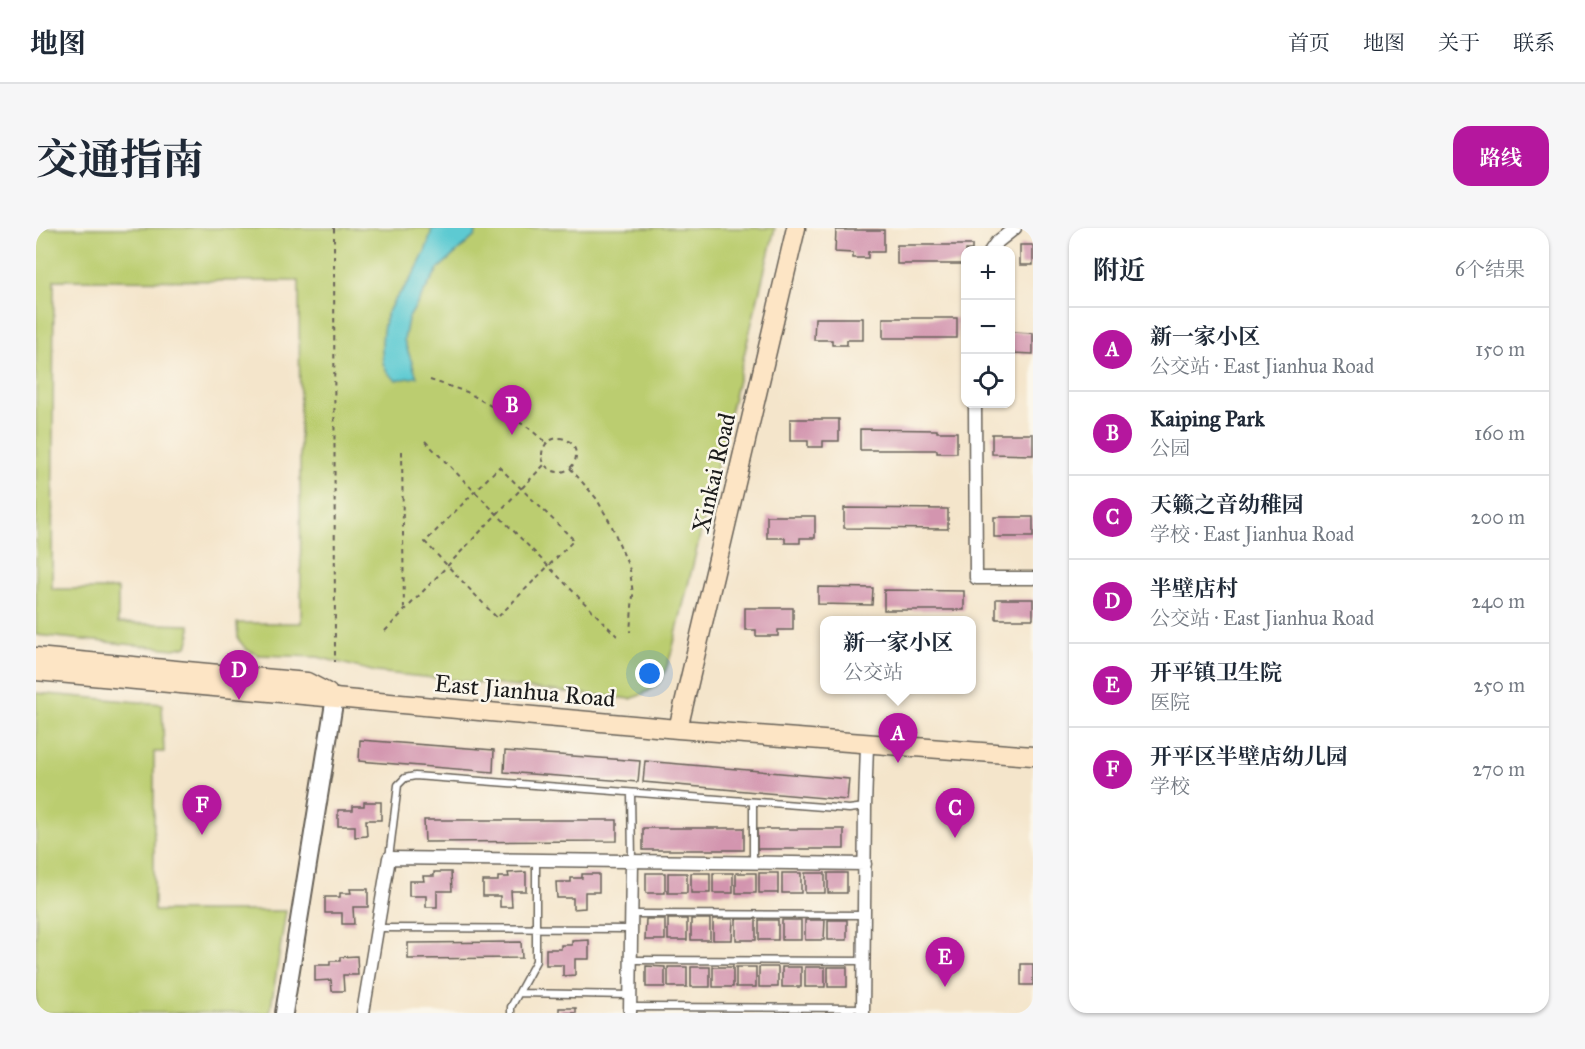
<!DOCTYPE html>
<html lang="zh">
<head>
<meta charset="utf-8">
<style>
  body { margin:0; font-family:"IM FELL Great Primer","Noto Serif SC",serif; background:#f6f6f7; color:#1f2937 }
  .controls { position:absolute; right:18px; top:18px; display:grid; overflow:hidden; border-radius:12px; box-shadow:0 2px 4px #0004 }
  .controls button { width:54px; height:54px; display:grid; place-items:center; padding:0; border:0; border-bottom:2px solid #e0e1e3; background:#fff; color:#1f2937; font:30px sans-serif }
  .you { position:absolute; left:614px; top:446px; width:21px; height:21px; margin:-15px; border:4px solid #fff; border-radius:50%; background:#1a73e8; box-shadow:0 0 0 9px #1a73e833 }
  .badge { display:grid; place-items:center; width:39px; height:39px; border-radius:50%; background:#b5179e; color:#fff; font-size:20px; font-weight:700 }
  .pin { position:absolute; translate:-50% -50px; filter:drop-shadow(0 2px 3px #0008) }
  .pin::after { content:''; position:absolute; top:32px; width:21px; height:18px; background:inherit; clip-path:polygon(0 0,100% 0,50% 100%) }
  .popup { position:absolute; left:784px; top:388px; width:156px; height:78px; box-sizing:border-box; display:grid; place-content:center; border-radius:12px; background:#fff; filter:drop-shadow(0 2px 4px #0005); font-size:20px; white-space:nowrap; color:#747a83 }
  .popup b { font-size:22px; color:#1f2937 }
  .popup::after { content:''; position:absolute; left:50%; top:100%; margin-left:-12px; border:12px solid transparent; border-top-color:#fff }
  .list { margin:0; padding:0; list-style:none }
  h2 { display:flex; justify-content:space-between; align-items:center; height:78px; margin:0; padding:0 24px; font-size:26px }
  h2 small { font-size:20px; font-weight:400; color:#747a83 }
  .list li { display:grid; grid-template-columns:39px 1fr auto; gap:18px; align-items:center; box-sizing:border-box; height:84px; padding:0 24px; border-top:2px solid #e0e1e3 }
  .list b { display:block; font-size:22px; white-space:nowrap }
  .list p { margin:0; font-size:20px; white-space:nowrap; color:#747a83 }
  .list em { font-size:20px; font-style:normal; color:#747a83 }
  .icon { flex:none; width:33px; height:33px; fill:none; stroke:currentColor; stroke-width:2; stroke-linecap:round; stroke-linejoin:round }
  .map { position:relative; flex:none; width:997px; height:785px; overflow:hidden; border-radius:18px }
  header { display:flex; align-items:center; gap:36px; box-sizing:border-box; height:84px; padding:0 30px; background:#fff; border-bottom:2px solid #e0e1e3 }
  header strong { font-size:28px }
  nav { display:flex; gap:33px; margin-inline-start:auto; font-size:21px }
  .intro { display:flex; align-items:center; justify-content:space-between; box-sizing:border-box; height:144px; padding:0 36px }
  h1 { margin:0; font-size:42px }
  .button { padding:15px 27px; border-radius:18px; background:#b5179e; color:#fff; font-size:21px; font-weight:700 }
  main { display:flex; gap:36px; padding:0 36px }
  aside { flex:1; background:#fff; border-radius:18px; box-shadow:0 2px 4px #0004 }
  .map>svg:first-child { display:block }
  .green { fill:#bbcd70; stroke:#6c7446; stroke-width:1.5 }
  .water { fill:#5dcad2; stroke:#3c7377; stroke-width:1.5 }
  .building { fill:#d395af }
  .lines { fill:none; stroke-linecap:round; stroke-linejoin:round }
  .service-casing { stroke:#686259; stroke-width:9 }
  .minor-casing { stroke:#686259; stroke-width:15 }
  .tertiary-casing { stroke:#686259; stroke-width:20 }
  .secondary-casing { stroke:#686259; stroke-width:21 }
  .path { stroke:#686259; stroke-width:2; stroke-dasharray:4.5 4.5; stroke-linecap:butt }
  .service { stroke:#fff; stroke-width:6 }
  .minor { stroke:#fff; stroke-width:12 }
  .tertiary { stroke:#fff; stroke-width:16 }
  .secondary { stroke:#fde5c5; stroke-width:18 }
  .labels { text-anchor:middle; dominant-baseline:central; stroke-width:5; stroke-linejoin:round; paint-order:stroke }
  .street-label { font-size:24px; fill:#1c1c1c; stroke:#fbf7ec }
</style>
</head>
<body>
<header>
<strong>地图</strong>
<nav><a>首页</a><a>地图</a><a>关于</a><a>联系</a></nav>
</header>
<div class="intro"><h1>交通指南</h1><a class="button">路线</a></div>
<main>
<div class="map">
<svg width="997" height="785" viewBox="0 0 997 785">
  <rect width="100%" height="100%" fill="#fbf7ec"/>
  <filter id="ink" filterUnits="userSpaceOnUse"><feTurbulence type="fractalNoise" baseFrequency=".0167" numOctaves="2"/><feDisplacementMap in="SourceGraphic" scale="12" xChannelSelector="R" yChannelSelector="G"/><feConvolveMatrix kernelMatrix="1 2 1 2 8 2 1 2 1" color-interpolation-filters="sRGB"/></filter>
  <filter id="wash" filterUnits="userSpaceOnUse"><feTurbulence type="fractalNoise" baseFrequency=".008" numOctaves="4" result="noise"/><feDisplacementMap in="SourceGraphic" scale="24" xChannelSelector="R" yChannelSelector="G"/><feGaussianBlur stdDeviation="1.35" result="paint"/><feColorMatrix in="noise" values="0 0 0 0 0 0 0 0 0 0 0 0 0 0 0 0 0 1.4 0 .05"/><feComposite in="paint" operator="in"/></filter>
  <g filter="url(#wash)">
    <rect width="100%" height="100%" fill="#f4e5cb"/>
    <path class="green" d="M 0,0 L 739,0 L 636,423 C 626,454 626,459 595,471 L 340,444 L 282,429 L 222,427 L 210,421 L 202,411 L 201,395 L 265,395 L 263,53 L 18,52 L 16,361 L 82,361 L 82,395 L 154,397 L 154,409 L 151,418 L 138,421 L 0,407 Z
      M 0,465 L 126,476 L 128,524 L 118,524 L 118,683 L 250,683 L 234,785 L 0,785 Z"/>
    <path class="water" d="M 396,0 L 441,0 L 439,8 L 402,41 L 372,91 L 368,112 L 381,149 L 360,152 C 347,142 346,136 346,120 C 346,111 347,100 349,92 C 353,76 365,65 374,52 C 384,36 393,18 396,0 Z"/>
    <g id="blocks">
      <path class="building" d="M 800,2 L 848,2 L 848,24 L 832,24 L 832,30 L 817,30 L 817,25 L 799,24 Z
        M 861,17 L 936,17 L 936,22 L 930,22 L 930,36 L 861,36 Z
        M 984,17 L 997,17 L 997,37 L 984,37 Z
        M 779,90 L 827,90 L 827,112 L 811,112 L 811,117 L 796,117 L 796,112 L 778,112 Z
        M 847,90 L 921,90 L 921,110 L 847,110 Z
        M 975,104 L 997,105 L 997,126 L 975,125 Z
        M 754,191 L 803,191 L 803,213 L 787,213 L 787,219 L 772,219 L 772,213 L 754,213 Z
        M 824,201 L 901,202 L 901,204 L 921,204 L 921,225 L 901,225 L 901,222 L 824,222 Z
        M 956,206 L 997,206 L 997,227 L 956,226 Z
        M 808,280 L 912,281 L 912,301 L 808,300 Z
        M 731,288 L 779,288 L 779,310 L 764,310 L 764,315 L 749,315 L 749,310 L 731,310 Z
        M 958,289 L 997,289 L 997,309 L 958,309 Z
        M 782,359 L 837,360 L 836,377 L 782,376 Z
        M 848,362 L 928,363 L 928,382 L 848,382 Z
        M 960,371 L 997,371 L 997,391 L 960,391 Z
        M 709,380 L 757,380 L 757,402 L 742,402 L 742,408 L 720,408 L 720,402 L 709,402 Z
        M 324,512 L 458,522 L 457,544 L 323,533 Z
        M 469,523 L 604,533 L 602,554 L 468,544 Z
        M 609,533 L 813,551 L 811,572 L 607,554 Z
        M 328,574 L 345,574 L 345,592 L 330,592 L 331,608 L 319,609 L 319,598 L 302,598 L 302,582 L 317,582 L 317,578 L 328,578 Z
        M 388,592 L 581,592 L 581,613 L 389,614 Z
        M 607,600 L 708,600 L 708,622 L 607,622 Z
        M 721,601 L 808,601 L 808,621 L 721,621 Z
        M 398,644 L 415,644 L 416,663 L 401,663 L 401,679 L 390,679 L 390,668 L 373,668 L 373,653 L 388,653 L 387,648 L 398,648 Z
        M 490,644 L 490,663 L 475,663 L 476,679 L 464,679 L 464,668 L 447,668 L 447,653 L 462,653 L 462,649 L 473,649 L 472,645 Z
        M 610,645 L 629,645 L 629,665 L 610,665 Z
        M 632,645 L 651,645 L 651,665 L 632,665 Z
        M 655,645 L 674,645 L 674,665 L 655,665 Z
        M 677,645 L 697,645 L 697,665 L 677,665 Z
        M 700,645 L 720,645 L 720,665 L 700,665 Z
        M 723,645 L 742,645 L 742,665 L 723,665 Z
        M 746,645 L 765,645 L 765,665 L 746,665 Z
        M 769,645 L 789,645 L 789,665 L 769,665 Z
        M 792,645 L 811,645 L 811,665 L 792,665 Z
        M 546,646 L 563,646 L 563,664 L 549,664 L 549,680 L 537,681 L 537,670 L 521,670 L 520,654 L 535,654 L 535,650 L 546,650 Z
        M 314,661 L 332,661 L 332,679 L 317,679 L 318,696 L 306,696 L 306,685 L 289,685 L 289,669 L 304,669 L 304,665 L 315,665 Z
        M 610,691 L 629,691 L 629,712 L 609,712 Z
        M 632,691 L 651,691 L 651,712 L 632,712 Z
        M 655,691 L 674,691 L 674,712 L 655,712 Z
        M 677,691 L 697,691 L 696,712 L 677,712 Z
        M 700,691 L 720,691 L 720,712 L 700,712 Z
        M 723,692 L 742,692 L 742,712 L 723,712 Z
        M 746,692 L 765,692 L 765,712 L 746,712 Z
        M 769,692 L 789,692 L 788,712 L 769,712 Z
        M 792,692 L 811,692 L 811,712 L 792,712 Z
        M 553,712 L 553,731 L 539,731 L 539,747 L 527,748 L 527,737 L 510,737 L 510,721 L 525,721 L 525,717 L 536,717 L 536,713 Z
        M 485,714 L 486,730 L 372,731 L 372,715 Z
        M 321,728 L 322,747 L 307,747 L 308,763 L 296,763 L 295,752 L 279,753 L 279,737 L 294,737 L 294,733 L 304,733 L 304,729 Z
        M 985,736 L 997,736 L 997,757 L 985,757 Z
        M 610,738 L 629,739 L 629,759 L 610,759 Z
        M 632,739 L 651,739 L 651,759 L 632,759 Z
        M 655,739 L 674,739 L 674,759 L 655,759 Z
        M 677,739 L 697,739 L 697,759 L 677,759 Z
        M 700,739 L 720,739 L 720,759 L 700,759 Z
        M 723,739 L 742,739 L 742,759 L 723,759 Z
        M 746,739 L 765,739 L 765,759 L 746,759 Z
        M 769,739 L 789,739 L 789,759 L 769,759 Z
        M 792,739 L 811,739 L 811,759 L 792,759 Z
        M 523,780 L 540,780 L 540,785 L 523,785 Z"/>
    </g>
  </g>
  <g filter="url(#ink)">
    <use href="#blocks" fill-opacity="0" stroke="#686259" stroke-width="1.5"/>
    <g class="lines">
      <g class="service-casing">
        <path id="service" d="M 595,565 L 596,633
          M 353,630 L 362,557 L 369,550 L 379,548 L 813,581 L 829,579
          M 717,635 L 717,574
          M 595,686 L 828,687
          M 342,700 L 595,701
          M 595,732 L 827,733
          M 483,765 L 594,767
          M 595,779 L 827,780
          M 475,785 L 475,779 L 500,733 L 500,632"/>
      </g>
      <g class="minor-casing">
        <path id="minor" d="M 955,22 L 960,15 L 979,0
          M 939,176 L 940,350 L 997,350
          M 327,785 L 353,630 L 829,636
          M 594,785 L 596,633
          M 827,785 L 829,579 L 831,517"/>
      </g>
      <g class="tertiary-casing">
        <path id="tertiary" d="M 248,785 L 299,469"/>
      </g>
      <g class="secondary-casing">
        <path id="secondary" d="M 0,429 L 271,454 L 292,465
          M 0,443 L 642,501 L 997,528
          M 642,501 L 760,0"/>
      </g>
      <path class="path" d="M 298,0 L 299,434
        M 394,152 L 431,164 L 493,200 L 510,215
        M506 227a17 17 0 1 1 34 0a17 17 0 1 1-34 0Z
        M 389,213 L 581,408
        M 366,223 L 368,385
        M 463,239 L 538,312 L 461,390 L 389,314 Z
        M 534,240 L 560,270 L 575,296 L 594,342 L 597,367 L 594,404
        M 349,403 L 509,236"/>
      <use href="#service" class="service"/>
      <use href="#minor" class="minor"/>
      <use href="#tertiary" class="tertiary"/>
      <use href="#secondary" class="secondary"/>
    </g>
  </g>
  <g class="labels">
    <g class="street-label">
      <text transform="translate(678 245) rotate(-77)">Xinkai Road</text>
      <text transform="translate(489 463) rotate(5)">East Jianhua Road</text>
    </g>
  </g>
</svg>
<div class="controls">
<button>+</button>
<button>−</button>
<button><svg class="icon" aria-label="locate" viewBox="0 0 24 24"><circle cx="12" cy="12" r="6"/><path d="M12 2v4M12 18v4M2 12h4M18 12h4"/></svg></button>
</div>
<div class="you"></div>
<div class="pin badge" style="left:862px;top:535px">A</div>
<div class="popup"><b>新一家小区</b>公交站</div>
<div class="pin badge" style="left:476px;top:207px">B</div>
<div class="pin badge" style="left:919px;top:610px">C</div>
<div class="pin badge" style="left:203px;top:472px">D</div>
<div class="pin badge" style="left:909px;top:759px">E</div>
<div class="pin badge" style="left:166px;top:607px">F</div>
</div>
<aside>
<h2>附近<small>6个结果</small></h2>
<ul class="list">
<li><span class="badge">A</span><div><b>新一家小区</b><p>公交站 · East Jianhua Road</p></div><em>150 m</em></li>
<li><span class="badge">B</span><div><b>Kaiping Park</b><p>公园</p></div><em>160 m</em></li>
<li><span class="badge">C</span><div><b>天籁之音幼稚园</b><p>学校 · East Jianhua Road</p></div><em>200 m</em></li>
<li><span class="badge">D</span><div><b>半壁店村</b><p>公交站 · East Jianhua Road</p></div><em>240 m</em></li>
<li><span class="badge">E</span><div><b>开平镇卫生院</b><p>医院</p></div><em>250 m</em></li>
<li><span class="badge">F</span><div><b>开平区半壁店幼儿园</b><p>学校</p></div><em>270 m</em></li>
</ul>
</aside>
</main>
</body>
</html>
